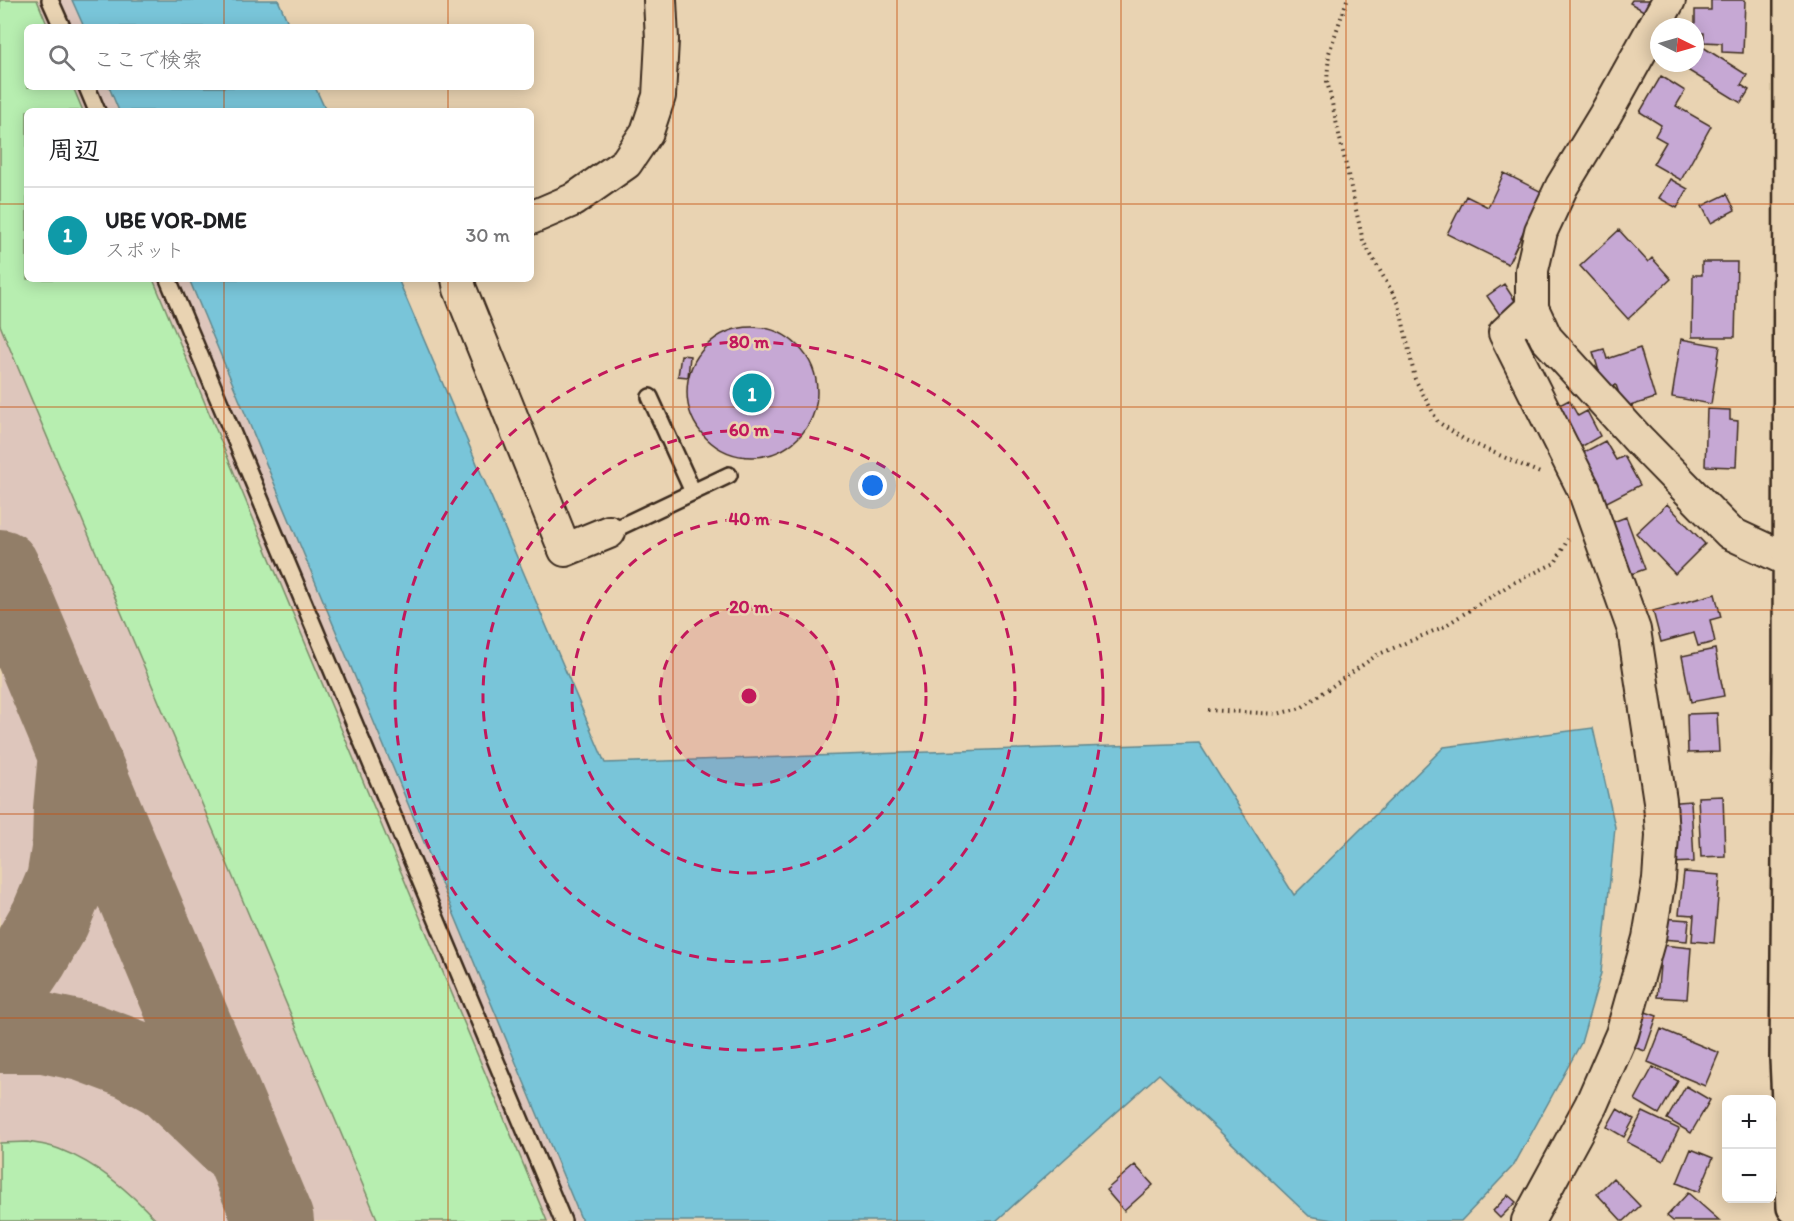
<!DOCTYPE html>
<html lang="ja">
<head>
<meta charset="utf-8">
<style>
  body { margin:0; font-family:Itim,"Klee One",sans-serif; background:#f2f2f2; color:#202124 }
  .controls { position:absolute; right:18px; bottom:18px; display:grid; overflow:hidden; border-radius:9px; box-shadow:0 3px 15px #0003 }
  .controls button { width:54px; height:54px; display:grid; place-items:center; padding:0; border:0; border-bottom:2px solid #e0e0e0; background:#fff; color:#202124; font:30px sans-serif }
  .compass { position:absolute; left:1650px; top:18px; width:54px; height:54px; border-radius:50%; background:#fff; box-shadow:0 3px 15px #0003; rotate:95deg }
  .you { position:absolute; left:873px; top:486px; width:21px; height:21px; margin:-15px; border:4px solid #fff; border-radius:50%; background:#1a73e8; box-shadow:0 0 0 9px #1a73e833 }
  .badge { display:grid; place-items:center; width:39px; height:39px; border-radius:50%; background:#db2777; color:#fff; font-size:20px; font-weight:700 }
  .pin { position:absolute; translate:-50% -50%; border:3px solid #fff; box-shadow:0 2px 6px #0006 }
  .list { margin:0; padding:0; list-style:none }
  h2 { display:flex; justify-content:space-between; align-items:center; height:78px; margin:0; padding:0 24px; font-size:26px }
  h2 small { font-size:20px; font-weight:400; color:#757577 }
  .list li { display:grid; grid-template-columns:39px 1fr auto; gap:18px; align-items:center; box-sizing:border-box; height:96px; padding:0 24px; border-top:2px solid #e0e0e0 }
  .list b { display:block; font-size:22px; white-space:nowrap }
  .list p { margin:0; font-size:20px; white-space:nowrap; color:#757577 }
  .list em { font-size:20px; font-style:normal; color:#757577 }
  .icon { flex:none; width:33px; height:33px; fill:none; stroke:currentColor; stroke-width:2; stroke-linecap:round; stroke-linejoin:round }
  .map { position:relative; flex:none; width:1794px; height:1221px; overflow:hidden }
  .search { position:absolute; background:#fff; box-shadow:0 3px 15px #0003; left:24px; top:24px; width:510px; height:66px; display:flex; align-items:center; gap:15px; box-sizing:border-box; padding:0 21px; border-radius:9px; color:#757577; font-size:22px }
  .panel { position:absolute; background:#fff; box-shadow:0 3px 15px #0003; left:24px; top:108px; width:510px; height:174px; border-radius:9px }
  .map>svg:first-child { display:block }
  .built { fill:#dec6bc }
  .green { fill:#b7eeb0; stroke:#798c67; stroke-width:1.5 }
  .water { fill:#79c5d9; stroke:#60878e; stroke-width:1.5 }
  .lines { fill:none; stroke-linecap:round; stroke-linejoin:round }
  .taxiway { stroke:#927e68; stroke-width:80 }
  .building { fill:#c6a8d4; stroke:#3b2a1e; stroke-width:1.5 }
  .service-casing { stroke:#3b2a1e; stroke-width:20 }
  .minor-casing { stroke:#3b2a1e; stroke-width:36 }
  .secondary-casing { stroke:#3b2a1e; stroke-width:38 }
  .path { stroke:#3b2a1e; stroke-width:4; stroke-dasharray:1.5 4.5; stroke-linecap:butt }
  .service { stroke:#e9d3b2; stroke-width:15 }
  .minor { stroke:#e9d3b2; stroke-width:32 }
  .secondary { stroke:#e9d3b2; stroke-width:33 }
  .grid { fill:none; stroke:#c55010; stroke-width:1.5; stroke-opacity:0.55 }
  .ring { fill:none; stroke:#c2185b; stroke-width:3; stroke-dasharray:10 8 }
  .centre { fill:#c2185b; stroke:#e9d3b2; stroke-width:3 }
  .ring-label { font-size:18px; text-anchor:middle; font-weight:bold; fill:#c2185b; stroke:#e9d3b2; stroke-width:5; stroke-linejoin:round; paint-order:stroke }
</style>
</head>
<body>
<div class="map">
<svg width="1794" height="1221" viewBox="0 0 1794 1221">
  <rect width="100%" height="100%" fill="#e9d3b2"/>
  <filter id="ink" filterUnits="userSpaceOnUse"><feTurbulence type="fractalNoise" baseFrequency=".0167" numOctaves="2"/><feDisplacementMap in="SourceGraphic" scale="12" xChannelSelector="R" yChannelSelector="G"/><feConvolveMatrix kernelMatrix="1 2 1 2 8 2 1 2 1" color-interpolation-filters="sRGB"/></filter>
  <g filter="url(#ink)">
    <path class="built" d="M 0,0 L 72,0 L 83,27 L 27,27 L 27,87 L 108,87 L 118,111 L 27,111 L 27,279 L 188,279 L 581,1221 L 0,1221 Z"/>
    <path class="green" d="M 0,0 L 37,0 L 48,27 L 27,27 L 27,87 L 73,87 L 83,111 L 27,111 L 27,279 L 153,279 L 547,1221 L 378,1221 L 0,325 Z
      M 27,1142 C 38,1144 49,1145 59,1149 C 98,1164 129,1191 157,1221 L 0,1221 L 0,1143 Z"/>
    <path class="water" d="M 72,0 L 278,0 L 290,27 L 84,27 Z
      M 109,87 L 315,87 L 326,111 L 119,111 Z
      M 189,279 L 398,279 L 605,763 L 1199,743 L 1294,895 L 1444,747 L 1593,728 L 1615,827 L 1601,973 L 1581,1043 L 1514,1165 L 1461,1221 L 1338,1221 L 1309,1216 L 1159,1074 L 996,1221 L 582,1221 Z"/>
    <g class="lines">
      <path class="taxiway" d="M 0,569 L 274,1221
        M 0,995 L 8,987 L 30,954 L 50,919 L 66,881 L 72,844 L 73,809 L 77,765
        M 0,1033 L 44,1033 L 86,1042 L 134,1060 L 168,1079 L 232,1140"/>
    </g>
    <path class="building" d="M 1632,0 L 1655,0 L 1647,13 L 1630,3 Z
      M 1711,0 L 1745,0 L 1743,53 L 1722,52 L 1722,43 L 1704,42 L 1704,33 L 1695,33 L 1695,10 L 1711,10 Z
      M 1695,42 L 1747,75 L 1741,85 L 1749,90 L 1741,103 L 1676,63 L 1695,63 Z
      M 1661,76 L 1685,91 L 1676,106 L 1711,126 L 1681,180 L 1653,164 L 1666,142 L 1655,136 L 1661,125 L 1640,112 Z
      M 1504,173 L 1542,192 L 1508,264 L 1447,234 L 1466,196 L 1488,207 Z
      M 1670,179 L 1688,189 L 1677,208 L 1659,198 Z
      M 1727,194 L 1735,210 L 1711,223 L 1702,206 Z
      M 1619,230 L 1648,262 L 1652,258 L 1671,279 L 1628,319 L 1580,266 Z
      M 1702,262 L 1737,262 L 1735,337 L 1692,337 L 1693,275 L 1702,275 Z
      M 1504,284 L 1521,310 L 1504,321 L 1487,296 Z
      M687 392a65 65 0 1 1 130 0a65 65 0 1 1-130 0Z
      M 1681,339 L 1720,346 L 1711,404 L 1672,397 Z
      M 1640,348 L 1655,398 L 1624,408 L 1616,385 L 1604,388 L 1593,352 L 1604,349 L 1607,359 Z
      M 681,355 L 690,356 L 688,377 L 678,376 Z
      M 1569,400 L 1578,416 L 1587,411 L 1600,436 L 1574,451 L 1552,409 Z
      M 1707,409 L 1730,410 L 1730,420 L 1738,421 L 1736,467 L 1705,466 Z
      M 1605,441 L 1616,460 L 1624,456 L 1640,485 L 1601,505 L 1575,457 Z
      M 1667,504 L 1705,544 L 1675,574 L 1636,533 Z
      M 1626,517 L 1645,569 L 1626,576 L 1608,524 Z
      M 1715,594 L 1721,617 L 1710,620 L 1715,642 L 1698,646 L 1694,633 L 1661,642 L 1653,611 Z
      M 1715,649 L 1724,696 L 1691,702 L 1682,656 Z
      M 1717,713 L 1719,752 L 1688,753 L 1687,714 Z
      M 1723,796 L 1725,856 L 1701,857 L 1698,797 Z
      M 1691,801 L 1694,862 L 1669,863 L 1666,803 Z
      M 1684,872 L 1720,875 L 1714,943 L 1692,941 L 1694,915 L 1679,914 Z
      M 1662,918 L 1689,920 L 1687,941 L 1661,939 Z
      M 1662,945 L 1691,948 L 1687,999 L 1657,997 Z
      M 1637,1009 L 1657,1016 L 1645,1051 L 1625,1044 Z
      M 1661,1029 L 1719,1053 L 1705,1086 L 1648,1062 Z
      M 1653,1067 L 1678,1081 L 1659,1114 L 1635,1100 Z
      M 1686,1086 L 1710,1100 L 1691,1133 L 1667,1119 Z
      M 1617,1109 L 1634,1119 L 1624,1137 L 1607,1127 Z
      M 1643,1112 L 1679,1129 L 1663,1161 L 1627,1142 Z
      M 1691,1149 L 1713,1158 L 1699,1192 L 1677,1183 Z
      M 1135,1165 L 1153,1185 L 1124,1211 L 1106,1190 Z
      M 1613,1178 L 1640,1206 L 1624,1221 L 1622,1221 L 1597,1194 Z
      M 1688,1193 L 1720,1221 L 1673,1221 L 1667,1216 Z
      M 1508,1195 L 1516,1202 L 1500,1218 L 1493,1211 Z"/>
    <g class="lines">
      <g class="service-casing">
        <path id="service" d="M 50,0 L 62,27
          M 87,87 L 97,111
          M 168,279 L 563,1221
          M 650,397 L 693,492
          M 609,532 L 729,475"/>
      </g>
      <g class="minor-casing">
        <path id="minor" d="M 1669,0 L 1605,115 L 1562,186 L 1541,231 L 1532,270 L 1532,308 L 1546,338 L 1638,439 L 1730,533 L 1790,561
          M 531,218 L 573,200 L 626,163 L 647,132 L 659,96 L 662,40 L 660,0
          M 458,279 L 460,289 L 565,550 L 609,532
          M 1528,1221 L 1591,1105 L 1622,1034 L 1649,938 L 1659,879 L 1662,836 L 1660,801 L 1634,630 L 1584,490 L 1505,333 L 1532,308"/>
      </g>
      <g class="secondary-casing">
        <path id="secondary" d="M 1791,0 L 1790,752 L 1787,1059 L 1794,1207"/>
      </g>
      <path class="path" d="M 1347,0 L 1329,53 L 1327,81 L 1363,241 L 1399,304 L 1415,379 L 1438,422 L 1465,440 L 1540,473
        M 1208,710 L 1277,714 L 1301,708 L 1377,655 L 1443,627 L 1511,584 L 1555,563 L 1568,539"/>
      <use href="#service" class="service"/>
      <use href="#minor" class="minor"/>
      <use href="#secondary" class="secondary"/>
    </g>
  </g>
  <path class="grid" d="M 224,0 L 224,27M 448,0 L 448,27M 673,0 L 673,1221M 897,0 L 897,1221M 1121,0 L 1121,1221M 1346,0 L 1346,1221M 1570,0 L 1570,1221M 224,87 L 224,111M 448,87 L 448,111M 0,204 L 27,204M 531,204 L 1794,204M 224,279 L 224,1221M 448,279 L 448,1221M 0,407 L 1794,407M 0,610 L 1794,610M 0,814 L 1794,814M 0,1018 L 1794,1018"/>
  <circle cx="749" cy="696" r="89" fill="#c2185b" fill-opacity=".12"/>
  <g class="ring">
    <circle cx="749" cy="696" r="89"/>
    <circle cx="749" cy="696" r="177"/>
    <circle cx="749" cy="696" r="266"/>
    <circle cx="749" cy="696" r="354"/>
  </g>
  <circle cx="749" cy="696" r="9" class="centre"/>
  <g class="ring-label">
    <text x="749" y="348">80 m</text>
    <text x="749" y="436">60 m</text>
    <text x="749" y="525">40 m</text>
    <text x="749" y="613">20 m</text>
  </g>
</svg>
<div class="controls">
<button>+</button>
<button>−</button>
</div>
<svg class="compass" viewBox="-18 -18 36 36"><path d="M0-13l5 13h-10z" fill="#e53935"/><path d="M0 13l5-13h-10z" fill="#757577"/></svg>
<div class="you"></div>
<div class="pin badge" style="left:752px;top:393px;background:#0f9aa8">1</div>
<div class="search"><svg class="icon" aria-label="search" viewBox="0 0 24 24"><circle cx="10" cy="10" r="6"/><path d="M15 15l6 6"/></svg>ここで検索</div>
<section class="panel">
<h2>周辺<small></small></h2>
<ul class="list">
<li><span class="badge" style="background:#0f9aa8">1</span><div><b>UBE VOR-DME</b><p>スポット</p></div><em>30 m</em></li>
</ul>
</section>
</div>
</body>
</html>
